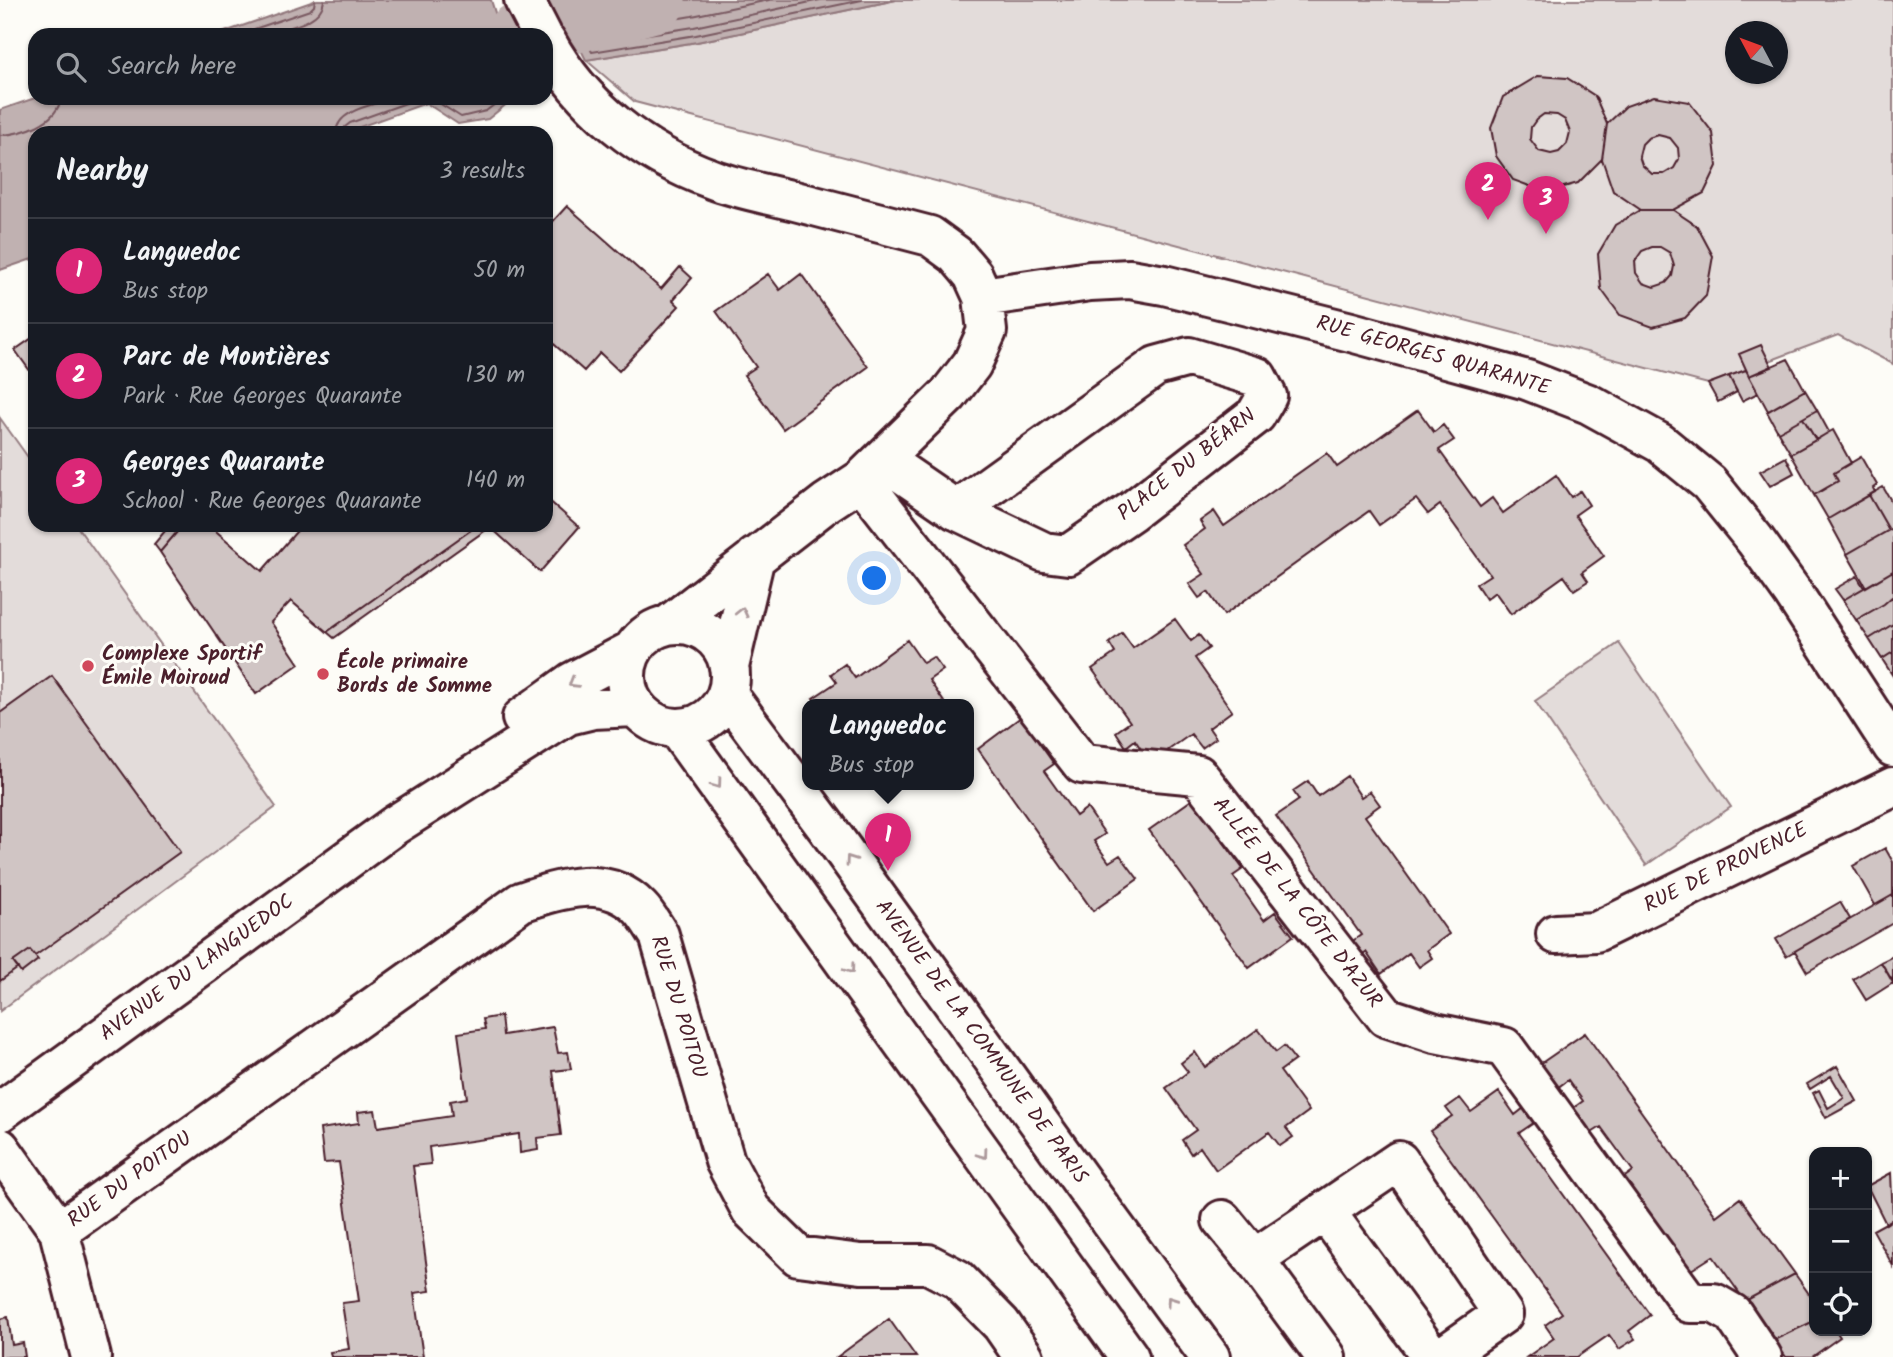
<!DOCTYPE html>
<html lang="en">
<head>
<meta charset="utf-8">
<style>
  body { margin:0; font-family:Kalam,sans-serif; background:#20242c; color:#f1f3f6 }
  .controls { position:absolute; right:21px; bottom:21px; display:grid; overflow:hidden; border-radius:14px; box-shadow:0 2px 5px #0004 }
  .controls button { width:63px; height:63px; display:grid; place-items:center; padding:0; border:0; border-bottom:2px solid #363941; background:#171b24; color:#f1f3f6; font:35px sans-serif }
  .compass { position:absolute; left:1725px; top:21px; width:63px; height:63px; border-radius:50%; background:#171b24; box-shadow:0 2px 5px #0004; rotate:311deg }
  .you { position:absolute; left:875px; top:579px; width:24px; height:24px; margin:-18px; border:5px solid #fff; border-radius:50%; background:#1a73e8; box-shadow:0 0 0 10px #1a73e833 }
  .badge { display:grid; place-items:center; width:46px; height:46px; border-radius:50%; background:#db2777; color:#fff; font-size:23px; font-weight:700 }
  .pin { position:absolute; translate:-50% -58px; filter:drop-shadow(0 2px 4px #0008) }
  .pin::after { content:''; position:absolute; top:37px; width:24px; height:21px; background:inherit; clip-path:polygon(0 0,100% 0,50% 100%) }
  .popup { position:absolute; left:802px; top:699px; width:172px; height:91px; box-sizing:border-box; display:grid; place-content:center; border-radius:14px; background:#171b24; filter:drop-shadow(0 2px 5px #0005); font-size:23px; white-space:nowrap; color:#9ea1a6 }
  .popup b { font-size:26px; color:#f1f3f6 }
  .popup::after { content:''; position:absolute; left:50%; top:100%; margin-left:-14px; border:14px solid transparent; border-top-color:#171b24 }
  .list { margin:0; padding:0; list-style:none }
  h2 { display:flex; justify-content:space-between; align-items:center; height:91px; margin:0; padding:0 28px; font-size:30px }
  h2 small { font-size:23px; font-weight:400; color:#9ea1a6 }
  .list li { display:grid; grid-template-columns:46px 1fr auto; gap:21px; align-items:center; box-sizing:border-box; height:105px; padding:0 28px; border-top:2px solid #363941 }
  .list b { display:block; font-size:26px; white-space:nowrap }
  .list p { margin:0; font-size:23px; white-space:nowrap; color:#9ea1a6 }
  .list em { font-size:23px; font-style:normal; color:#9ea1a6 }
  .icon { flex:none; width:38px; height:38px; fill:none; stroke:currentColor; stroke-width:2; stroke-linecap:round; stroke-linejoin:round }
  .map { position:relative; flex:none; width:1893px; height:1357px; overflow:hidden }
  .search { position:absolute; background:#171b24; box-shadow:0 2px 5px #0004; left:28px; top:28px; width:525px; height:77px; display:flex; align-items:center; gap:18px; box-sizing:border-box; padding:0 24px; border-radius:21px; color:#9ea1a6; font-size:26px }
  .panel { position:absolute; background:#171b24; box-shadow:0 2px 5px #0004; left:28px; top:126px; width:525px; height:406px; border-radius:21px }
  .map>svg:first-child { display:block }
  .green { fill:#e3dcda; stroke:#967e82; stroke-width:2; fill-rule:evenodd }
  .water { fill:#c0b1b1; stroke:#91777b; stroke-width:2 }
  .lines { fill:none; stroke-linecap:round; stroke-linejoin:round }
  .shore { stroke:#795961; stroke-width:2 }
  .river { stroke:#c0b1b1; stroke-width:65 }
  .building { fill:#d0c5c4; stroke:#4a1f2b; stroke-width:2; fill-rule:evenodd }
  .minor-casing { stroke:#4a1f2b; stroke-width:44 }
  .minor { stroke:#fdfcf7; stroke-width:38 }
  .oneway { stroke:#ac999b }
  .poi-dot { fill:#d1495b; stroke:#fdfcf7; stroke-width:2.5 }
  .labels { text-anchor:middle; dominant-baseline:central; stroke-width:6; stroke-linejoin:round; paint-order:stroke }
  .street-label { font-size:21px; fill:#4a1f2b; stroke:#fdfcf7 }
  .poi-label { font-size:21px; font-weight:bold; fill:#4a1f2b; stroke:#fdfcf7; text-anchor:start }
</style>
</head>
<body>
<div class="map">
<svg width="1893" height="1357" viewBox="0 0 1893 1357">
  <rect width="100%" height="100%" fill="#fdfcf7"/>
  <filter id="ink" filterUnits="userSpaceOnUse"><feTurbulence type="fractalNoise" baseFrequency=".0143" numOctaves="2"/><feDisplacementMap in="SourceGraphic" scale="14" xChannelSelector="R" yChannelSelector="G"/><feConvolveMatrix kernelMatrix="1 2 1 2 8 2 1 2 1" color-interpolation-filters="sRGB"/></filter>
  <g filter="url(#ink)">
    <path class="green" d="M 896,0 L 1893,0 L 1893,364 L 1838,335 L 1708,384 L 635,102 L 586,60 L 697,42 ZM 1736,32 L 1778,32 L 1778,74 L 1736,74 Z
      M 0,418 L 35,467 L 35,525 L 76,525 L 276,807 L 0,1011 Z
      M 1619,643 L 1731,807 L 1646,865 L 1535,701 Z"/>
    <path class="water" d="M 317,0 L 491,0 L 502,35 L 216,35 Z
      M 556,0 L 896,0 L 697,42 L 586,60 Z
      M 35,98 L 514,98 L 488,119 L 458,124 L 426,103 L 343,133 L 35,133 L 35,258 L 0,270 L 0,110 Z"/>
    <g class="lines">
      <path class="shore" d="M 564,0 L 592,52 L 696,35 L 862,0
        M 574,0 L 597,42 L 694,27 L 820,0
        M 586,0 L 603,31 L 692,16 L 769,0
        M 237,35 L 310,10 L 314,6 L 315,0
        M 264,35 C 283,28 322,24 324,0
        M 431,98 L 461,117 L 486,111 L 503,98
        M 336,133 C 337,109 375,105 394,98
        M 344,133 L 345,127 L 350,123 L 420,98
        M 0,135 C 23,134 57,123 61,98"/>
      <path class="river" d="M 519,35 L 653,0"/>
    </g>
    <path class="building" d="M 1538,76 L 1567,78 L 1595,96 L 1607,124 L 1602,159 L 1578,183 L 1546,192 L 1513,180 L 1496,156 L 1491,128 L 1503,97 ZM 1544,114 L 1557,115 L 1565,120 L 1570,132 L 1567,144 L 1559,152 L 1551,154 L 1539,151 L 1530,139 L 1531,127 L 1536,120 Z
      M 1654,96 L 1689,102 L 1713,133 L 1717,166 L 1704,193 L 1673,210 L 1641,210 L 1613,191 L 1602,159 L 1607,124 L 1626,106 ZM 1658,135 L 1670,138 L 1678,148 L 1679,159 L 1674,168 L 1664,174 L 1652,174 L 1642,165 L 1639,156 L 1642,144 L 1648,138 Z
      M 567,206 L 661,289 L 680,267 L 692,278 L 673,300 L 679,306 L 619,371 L 600,353 L 584,371 L 546,337 L 546,229 Z
      M 1641,210 L 1673,210 L 1697,226 L 1713,256 L 1706,296 L 1685,318 L 1653,327 L 1620,315 L 1601,289 L 1598,254 L 1615,225 ZM 1652,247 L 1660,247 L 1670,253 L 1674,266 L 1672,276 L 1666,283 L 1654,287 L 1643,283 L 1636,273 L 1635,261 L 1642,251 Z
      M 768,274 L 780,290 L 801,274 L 868,367 L 783,429 L 744,375 L 756,367 L 716,311 Z
      M 35,336 L 35,378 L 15,350 Z
      M 1761,345 L 1772,367 L 1749,376 L 1739,354 Z
      M 1788,359 L 1805,390 L 1768,411 L 1749,376 Z
      M 1746,370 L 1758,393 L 1742,401 L 1729,376 Z
      M 1729,376 L 1737,392 L 1718,402 L 1708,384 Z
      M 1805,390 L 1817,410 L 1778,432 L 1767,412 Z
      M 1418,410 L 1434,432 L 1443,425 L 1454,440 L 1439,450 L 1480,507 L 1492,498 L 1503,513 L 1556,475 L 1571,497 L 1580,491 L 1589,505 L 1575,515 L 1604,556 L 1582,572 L 1588,581 L 1574,590 L 1564,576 L 1511,614 L 1495,592 L 1486,599 L 1476,584 L 1490,575 L 1440,505 L 1428,514 L 1416,499 L 1379,525 L 1369,511 L 1224,615 L 1208,592 L 1199,598 L 1189,584 L 1204,574 L 1183,545 L 1205,529 L 1200,521 L 1214,511 L 1224,526 L 1327,453 L 1337,467 Z
      M 1817,410 L 1829,432 L 1816,440 L 1803,418 Z
      M 1803,418 L 1816,440 L 1791,454 L 1778,432 Z
      M 1833,430 L 1851,463 L 1834,473 L 1838,481 L 1814,495 L 1791,454 Z
      M 1786,457 L 1794,473 L 1770,486 L 1760,471 Z
      M 1861,457 L 1877,485 L 1873,488 L 1875,492 L 1828,519 L 1814,495 L 1838,481 L 1834,473 Z
      M 1883,487 L 1893,504 L 1893,528 L 1889,530 L 1869,495 Z
      M 1869,495 L 1889,530 L 1847,554 L 1828,519 Z
      M 546,498 L 579,527 L 540,572 L 488,525 L 546,525 Z
      M 170,525 L 183,525 L 160,552 L 154,544 Z
      M 183,525 L 209,525 L 262,571 L 302,525 L 478,525 L 327,632 L 291,601 L 271,622 L 299,664 L 256,694 L 160,552 Z
      M 478,525 L 488,525 L 490,527 L 334,638 L 327,632 Z
      M 1893,528 L 1893,571 L 1866,587 L 1847,554 Z
      M 1893,571 L 1893,596 L 1884,604 L 1856,620 L 1843,600 Z
      M 1857,576 L 1864,588 L 1843,600 L 1835,589 Z
      M 1893,596 L 1893,624 L 1869,639 L 1856,620 L 1884,604 Z
      M 1175,619 L 1191,641 L 1199,635 L 1209,648 L 1195,658 L 1232,711 L 1209,728 L 1216,738 L 1202,748 L 1191,734 L 1150,763 L 1135,740 L 1126,747 L 1116,732 L 1130,722 L 1092,669 L 1115,653 L 1109,643 L 1122,633 L 1133,648 Z
      M 1893,624 L 1893,652 L 1882,659 L 1869,639 Z
      M 907,640 L 923,663 L 933,657 L 943,670 L 929,680 L 946,705 L 818,705 L 813,698 L 837,682 L 831,674 L 845,664 L 855,678 Z
      M 1893,652 L 1893,676 L 1882,659 Z
      M 52,676 L 180,852 L 35,956 L 30,950 L 13,962 L 18,968 L 0,981 L 0,713 Z
      M 1021,717 L 1054,764 L 1044,771 L 1076,816 L 1087,808 L 1105,834 L 1094,841 L 1109,862 L 1120,855 L 1138,879 L 1093,911 L 978,749 Z
      M 1347,776 L 1361,797 L 1370,791 L 1380,805 L 1365,816 L 1449,934 L 1427,950 L 1432,958 L 1419,967 L 1409,953 L 1381,974 L 1366,952 L 1357,958 L 1347,945 L 1361,935 L 1276,816 L 1299,800 L 1293,791 L 1308,781 L 1318,796 Z
      M 1193,799 L 1243,869 L 1233,876 L 1264,920 L 1275,912 L 1293,936 L 1249,968 L 1149,830 Z
      M 1885,848 L 1893,862 L 1893,895 L 1875,905 L 1853,866 Z
      M 1893,895 L 1893,923 L 1807,972 L 1795,951 Z
      M 1840,902 L 1850,919 L 1786,956 L 1776,939 Z
      M 30,950 L 38,960 L 21,973 L 13,962 Z
      M 1893,956 L 1893,982 L 1881,962 Z
      M 1881,962 L 1893,983 L 1866,1000 L 1853,979 Z
      M 501,1016 L 503,1035 L 553,1027 L 558,1053 L 568,1052 L 571,1069 L 553,1071 L 561,1135 L 537,1138 L 538,1150 L 520,1153 L 519,1134 L 429,1147 L 431,1164 L 413,1166 L 430,1291 L 414,1293 L 423,1357 L 331,1357 L 330,1352 L 349,1349 L 342,1303 L 359,1301 L 339,1162 L 324,1163 L 320,1129 L 359,1123 L 358,1112 L 375,1110 L 378,1127 L 452,1116 L 450,1101 L 467,1098 L 458,1033 L 485,1029 L 483,1019 Z
      M 1258,1029 L 1276,1052 L 1284,1046 L 1295,1060 L 1280,1071 L 1309,1111 L 1286,1128 L 1293,1137 L 1280,1146 L 1269,1132 L 1216,1170 L 1200,1147 L 1191,1154 L 1182,1140 L 1196,1130 L 1166,1088 L 1188,1072 L 1181,1063 L 1195,1052 L 1205,1067 Z
      M 1585,1033 L 1716,1216 L 1740,1198 L 1795,1274 L 1745,1301 L 1713,1256 L 1688,1272 L 1622,1179 L 1633,1171 L 1601,1127 L 1590,1134 L 1572,1109 L 1583,1101 L 1568,1080 L 1557,1088 L 1540,1064 Z
      M 1837,1066 L 1857,1101 L 1826,1118 L 1813,1093 L 1819,1090 L 1828,1108 L 1844,1098 L 1831,1076 L 1810,1089 L 1807,1084 Z
      M 1499,1092 L 1515,1115 L 1524,1108 L 1535,1122 L 1519,1133 L 1650,1315 L 1629,1331 L 1635,1339 L 1619,1349 L 1609,1335 L 1577,1357 L 1527,1357 L 1554,1338 L 1545,1325 L 1562,1313 L 1430,1131 L 1452,1116 L 1446,1108 L 1460,1098 L 1471,1112 Z
      M 1891,1173 L 1893,1219 L 1886,1224 L 1867,1186 Z
      M 1893,1219 L 1893,1266 L 1873,1230 Z
      M 1795,1274 L 1814,1301 L 1814,1321 L 1774,1340 L 1745,1301 Z
      M 8,1317 L 12,1345 L 23,1343 L 25,1357 L 0,1357 L 0,1319 Z
      M 889,1319 L 916,1357 L 837,1357 Z
      M 1814,1321 L 1814,1331 L 1836,1331 L 1840,1337 L 1812,1357 L 1786,1357 L 1774,1340 Z"/>
    <g class="lines">
      <g class="minor-casing">
        <path id="minor" d="M 524,0 L 542,35
          M 546,41 C 581,106 643,154 712,179 C 738,189 767,194 795,201 C 840,213 885,224 930,236 L 956,255 L 973,275 L 983,297 L 987,331 L 972,364 L 948,395 L 861,480 L 826,503 L 670,624
          M 983,297 L 1090,281 L 1130,279 L 1164,285 L 1351,332 L 1527,380 L 1589,404 L 1660,443 L 1709,483 L 1755,540 L 1793,593 L 1893,747
          M 883,460 L 956,510 L 1044,552 L 1068,555 L 1132,511 L 1256,415 L 1267,396 L 1257,377 L 1189,357 L 1156,366 L 956,510
          M 861,480 L 1082,764 L 1198,775 L 1386,1017 L 1435,1033 L 1504,1047 L 1690,1303 L 1714,1303 L 1733,1314 L 1762,1357
          M626 676a52 52 0 1 1 104 0a52 52 0 1 1-104 0Z
          M 729,667 L 755,557
          M 727,694 L 827,828 L 1084,1185 L 1210,1357
          M 522,718 L 572,682 L 633,650
          M 677,729 L 1129,1357
          M 1556,934 L 1596,932 L 1893,787
          M 0,1112 L 395,825 L 568,715 L 593,709 L 635,707
          M 0,1148 L 59,1231 L 91,1357
          M 1325,1211 L 1432,1357
          M 1222,1220 L 1254,1259 L 1326,1357
          M 59,1231 L 521,902 C 560,889 606,873 640,908 C 647,915 653,926 659,935 L 725,1161 L 751,1210 L 798,1256 L 861,1264 L 928,1264 L 957,1279 L 1001,1324 L 1024,1357
          M 1254,1259 L 1399,1161 L 1503,1314 L 1442,1357"/>
      </g>
      <use href="#minor" class="minor"/>
    </g>
    <defs><path id="oneway-chevron" d="M-2-3.5L2.5 0L-2 3.5" fill="none" stroke-width="1.6" stroke-linecap="round" stroke-linejoin="round" transform="scale(1.75)"/></defs>
    <g class="oneway">
      <use href="#oneway-chevron" transform="translate(742 612) rotate(-77)"/>
      <use href="#oneway-chevron" transform="translate(573 683) rotate(149)"/>
      <use href="#oneway-chevron" transform="translate(717 784) rotate(54)"/>
      <use href="#oneway-chevron" transform="translate(850 860) rotate(-125)"/>
      <use href="#oneway-chevron" transform="translate(850 969) rotate(54)"/>
      <use href="#oneway-chevron" transform="translate(983 1154) rotate(54)"/>
      <use href="#oneway-chevron" transform="translate(1171 1301) rotate(-125)"/>
    </g>
  </g>
  <g class="poi-dot">
    <circle cx="88" cy="666" r="7"/>
    <circle cx="323" cy="674" r="7"/>
  </g>
  <g class="labels">
    <g class="street-label">
      <text transform="translate(1433 356) rotate(16)">RUE GEORGES QUARANTE</text>
      <text transform="translate(1187 465) rotate(-38)">PLACE DU BÉARN</text>
      <text transform="translate(1726 868) rotate(-26)">RUE DE PROVENCE</text>
      <text transform="translate(1297 903) rotate(52)">ALLÉE DE LA CÔTE D'AZUR</text>
      <text transform="translate(197 968) rotate(-36)">AVENUE DU LANGUEDOC</text>
      <text transform="translate(678 1007) rotate(73)">RUE DU POITOU</text>
      <text transform="translate(981 1042) rotate(54)">AVENUE DE LA COMMUNE DE PARIS</text>
      <text transform="translate(130 1180) rotate(-36)">RUE DU POITOU</text>
    </g>
    <g class="poi-label">
      <text x="102" y="654">Complexe Sportif<tspan x="102" dy="24">Émile Moiroud</tspan></text>
      <text x="337" y="662">École primaire<tspan x="337" dy="24">Bords de Somme</tspan></text>
    </g>
  </g>
</svg>
<div class="controls">
<button>+</button>
<button>−</button>
<button><svg class="icon" aria-label="locate" viewBox="0 0 24 24"><circle cx="12" cy="12" r="6"/><path d="M12 2v4M12 18v4M2 12h4M18 12h4"/></svg></button>
</div>
<svg class="compass" viewBox="-18 -18 36 36"><path d="M0-13l5 13h-10z" fill="#e53935"/><path d="M0 13l5-13h-10z" fill="#9ea1a6"/></svg>
<div class="you"></div>
<div class="pin badge" style="left:888px;top:871px">1</div>
<div class="popup"><b>Languedoc</b>Bus stop</div>
<div class="pin badge" style="left:1488px;top:220px">2</div>
<div class="pin badge" style="left:1546px;top:234px">3</div>
<div class="search"><svg class="icon" aria-label="search" viewBox="0 0 24 24"><circle cx="10" cy="10" r="6"/><path d="M15 15l6 6"/></svg>Search here</div>
<section class="panel">
<h2>Nearby<small>3 results</small></h2>
<ul class="list">
<li><span class="badge">1</span><div><b>Languedoc</b><p>Bus stop</p></div><em>50 m</em></li>
<li><span class="badge">2</span><div><b>Parc de Montières</b><p>Park · Rue Georges Quarante</p></div><em>130 m</em></li>
<li><span class="badge">3</span><div><b>Georges Quarante</b><p>School · Rue Georges Quarante</p></div><em>140 m</em></li>
</ul>
</section>
</div>
</body>
</html>
